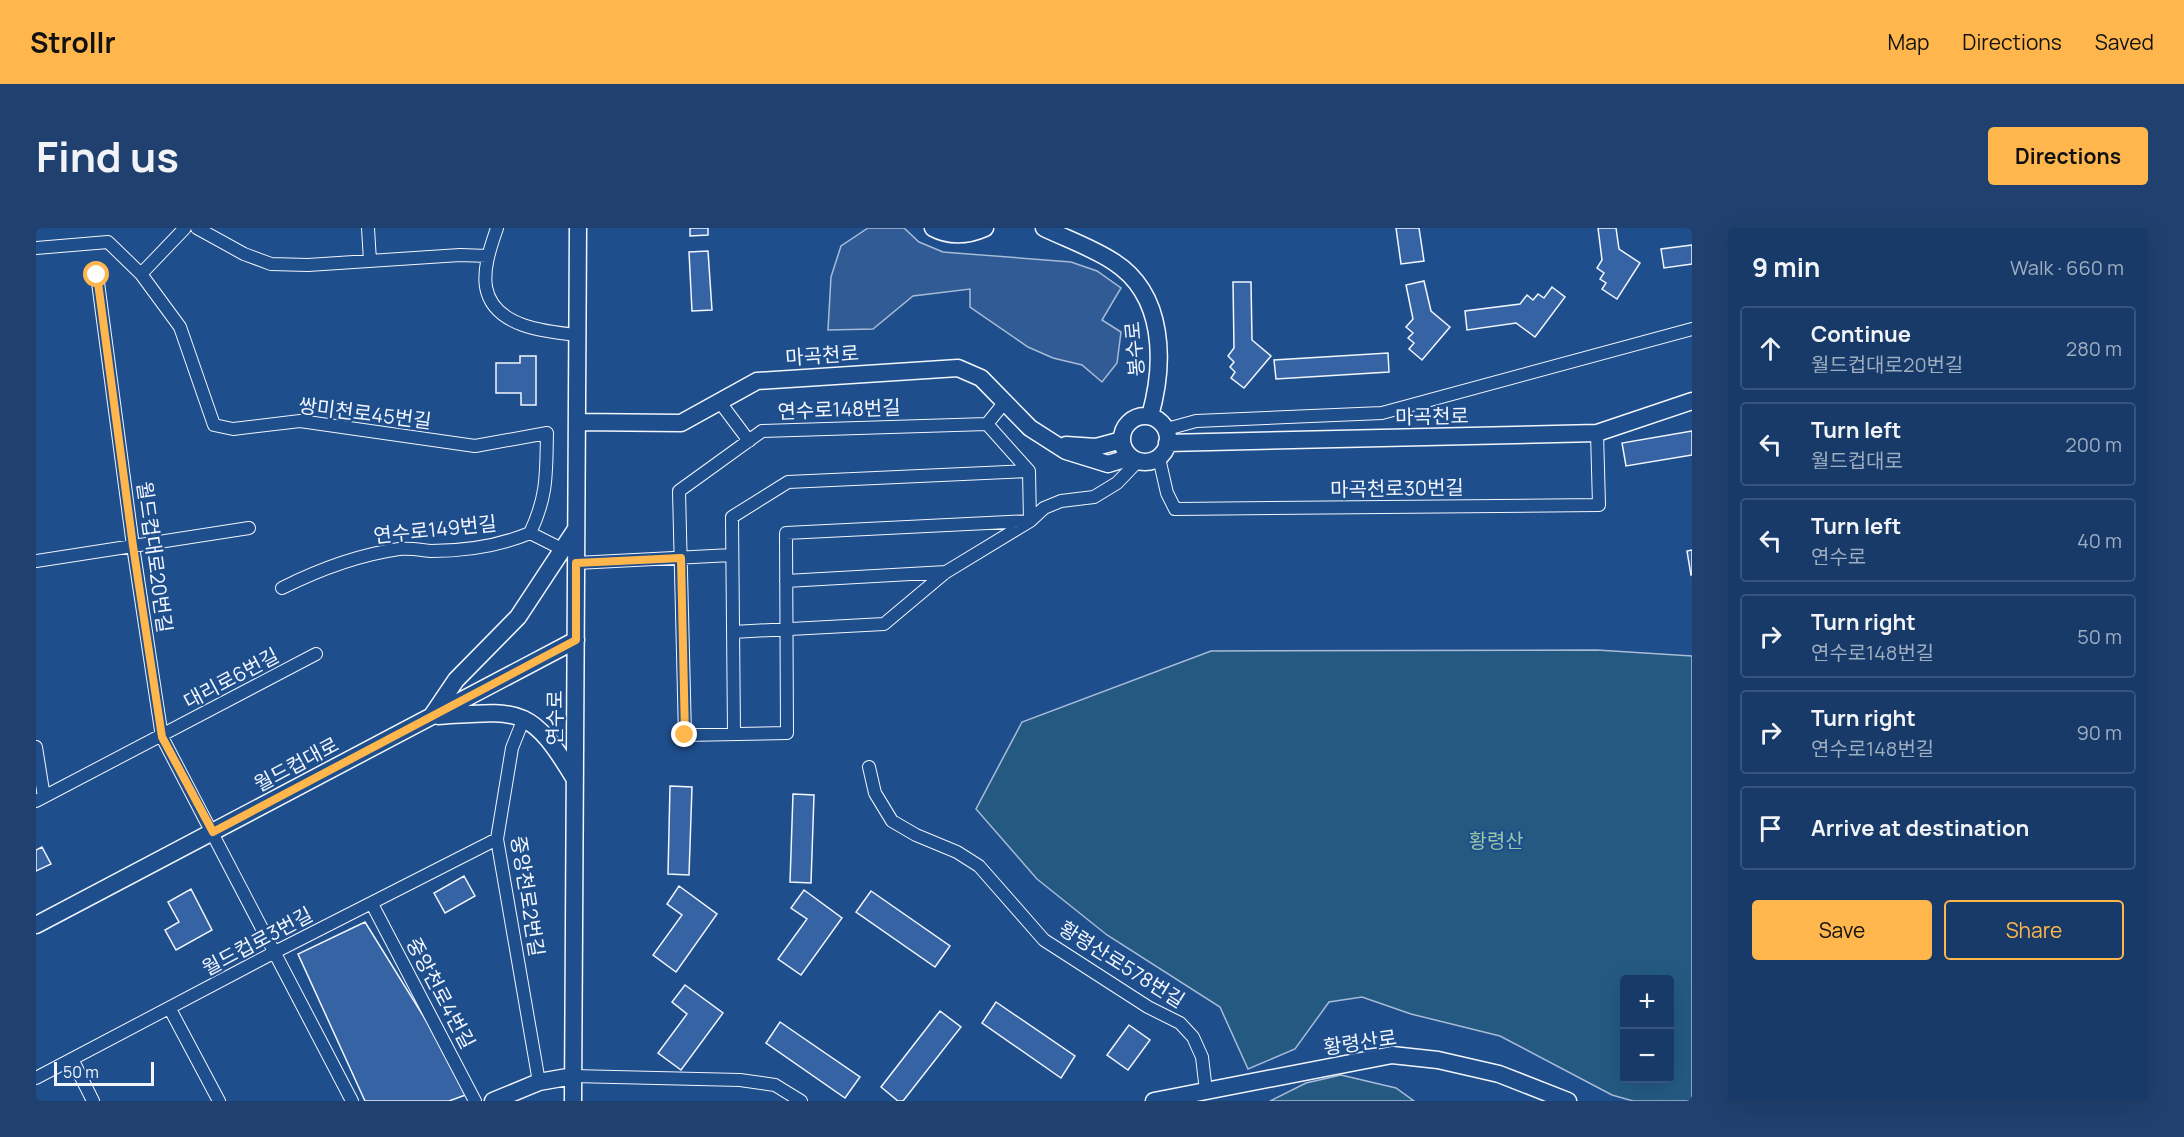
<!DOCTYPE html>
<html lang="en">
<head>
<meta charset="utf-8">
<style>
  body { margin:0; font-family:Manrope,"Noto Sans KR",sans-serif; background:#20416f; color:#f1f3f6 }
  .controls { position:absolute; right:18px; bottom:18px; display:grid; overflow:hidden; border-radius:6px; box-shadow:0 6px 24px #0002 }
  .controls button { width:54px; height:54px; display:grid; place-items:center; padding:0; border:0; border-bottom:2px solid #36547d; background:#173a69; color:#f1f3f6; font:30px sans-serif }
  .scale { position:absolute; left:18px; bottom:15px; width:100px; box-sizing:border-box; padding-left:6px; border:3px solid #f2f6ff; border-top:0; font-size:16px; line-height:21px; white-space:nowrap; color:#f2f6ff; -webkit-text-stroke:4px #1f4e8c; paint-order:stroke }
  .stop { position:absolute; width:18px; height:18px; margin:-14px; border:4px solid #ffb74d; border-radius:50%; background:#fff }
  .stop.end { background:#ffb74d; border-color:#fff; box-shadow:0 2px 6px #0008 }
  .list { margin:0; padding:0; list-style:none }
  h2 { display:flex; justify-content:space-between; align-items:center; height:78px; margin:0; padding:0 24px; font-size:26px }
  h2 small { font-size:20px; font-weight:400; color:#9eadc0 }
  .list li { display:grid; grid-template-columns:39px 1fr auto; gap:18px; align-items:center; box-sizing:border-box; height:84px; margin:0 12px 12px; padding:0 12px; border:2px solid #36547d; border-radius:6px }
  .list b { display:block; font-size:22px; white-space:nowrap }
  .list p { margin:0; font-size:20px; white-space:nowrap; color:#9eadc0 }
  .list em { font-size:20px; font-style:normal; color:#9eadc0 }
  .actions { display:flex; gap:12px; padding:18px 24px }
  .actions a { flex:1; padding:14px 0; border:2px solid #ffb74d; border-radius:6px; text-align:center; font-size:21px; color:#ffb74d }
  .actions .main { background:#ffb74d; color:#111 }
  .icon { flex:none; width:33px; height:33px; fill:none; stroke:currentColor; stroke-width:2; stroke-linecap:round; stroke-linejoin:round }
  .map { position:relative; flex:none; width:1656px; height:873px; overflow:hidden; border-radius:6px }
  header { display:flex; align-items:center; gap:36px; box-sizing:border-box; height:84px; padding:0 30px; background:#ffb74d; color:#111 }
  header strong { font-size:28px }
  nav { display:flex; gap:33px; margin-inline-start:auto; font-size:21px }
  .intro { display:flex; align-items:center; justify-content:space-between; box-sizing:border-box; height:144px; padding:0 36px }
  h1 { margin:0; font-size:42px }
  .button { padding:15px 27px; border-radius:6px; background:#ffb74d; color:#111; font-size:21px; font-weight:700 }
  main { display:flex; gap:36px; padding:0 36px }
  aside { flex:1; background:#173a69; border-radius:6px; box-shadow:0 6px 24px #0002 }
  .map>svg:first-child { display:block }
  .green { fill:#245a82; stroke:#a8bbd7; stroke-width:1.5; fill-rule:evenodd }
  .parking { fill:#305b95; stroke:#a8bbd7; stroke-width:1.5 }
  .building { fill:#3563a3; stroke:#f2f6ff; stroke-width:1.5 }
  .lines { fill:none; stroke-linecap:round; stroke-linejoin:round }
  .street-casing { stroke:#f2f6ff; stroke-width:14 }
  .secondary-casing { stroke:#f2f6ff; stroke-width:19 }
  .street { stroke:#1f4e8c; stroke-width:12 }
  .secondary { stroke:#1f4e8c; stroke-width:16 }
  .route { stroke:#ffb74d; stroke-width:8 }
  .labels { text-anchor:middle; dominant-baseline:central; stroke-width:4.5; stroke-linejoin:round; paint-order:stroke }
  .street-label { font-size:20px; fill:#f2f6ff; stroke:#1f4e8c }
  .park-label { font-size:20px; fill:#97c8a6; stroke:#1f4e8c }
</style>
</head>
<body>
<header>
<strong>Strollr</strong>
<nav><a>Map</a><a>Directions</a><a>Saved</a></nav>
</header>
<div class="intro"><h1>Find us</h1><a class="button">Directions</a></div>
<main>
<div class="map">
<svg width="1656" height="873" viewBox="0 0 1656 873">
  <rect width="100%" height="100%" fill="#1f4e8c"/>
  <path class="green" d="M 1561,422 L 1656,428 L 1656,873 L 1597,873 L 1576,867 L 1464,808 L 1375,786 L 1326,769 L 1293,774 L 1259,821 L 1212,841 L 1184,779 L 1071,707 L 1001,651 L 940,581 L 986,494 L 1175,423 ZM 1588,752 L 1634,752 L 1634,850 L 1588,850 Z
    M 1305,847 L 1360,860 L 1378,873 L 1234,873 L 1270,855 Z"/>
  <path class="parking" d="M 832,0 L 868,0 L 883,14 L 907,24 L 1035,34 L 1061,43 L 1085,60 L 1066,92 L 1085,104 L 1081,135 L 1066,154 L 1046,137 L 1017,130 L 992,119 L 934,79 L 934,61 L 877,68 L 837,101 L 792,102 L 795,49 L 805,18 Z"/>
  <path class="building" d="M 654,0 L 672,0 L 672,7 L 654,8 Z
    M 1360,0 L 1383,0 L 1388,33 L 1365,36 Z
    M 1562,0 L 1580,0 L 1583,21 L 1604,35 L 1581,71 L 1566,61 L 1570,55 L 1564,51 L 1568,45 L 1561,40 L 1566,32 Z
    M 1656,17 L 1656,36 L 1628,40 L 1625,21 Z
    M 672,23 L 676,82 L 656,83 L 653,24 Z
    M 1388,53 L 1395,83 L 1414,99 L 1386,132 L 1373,121 L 1378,115 L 1372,110 L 1377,105 L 1370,99 L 1377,91 L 1370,57 Z
    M 1197,54 L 1215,54 L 1216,112 L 1235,128 L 1208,160 L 1195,150 L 1199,144 L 1194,139 L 1198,134 L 1192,128 L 1198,120 Z
    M 1516,59 L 1529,69 L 1499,109 L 1480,95 L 1431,102 L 1429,83 L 1484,76 L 1491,67 L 1497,72 L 1502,66 L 1508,70 Z
    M 1352,125 L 1353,144 L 1240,151 L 1238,132 Z
    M 484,128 L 500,128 L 500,177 L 485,177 L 485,165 L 460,165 L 460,135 L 484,135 Z
    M 1656,203 L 1656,227 L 1590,238 L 1586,215 Z
    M 1656,322 L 1656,346 L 1655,347 L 1651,323 Z
    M 634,558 L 656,559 L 653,647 L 632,646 Z
    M 757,566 L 778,567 L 775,655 L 754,654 Z
    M 6,619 L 15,636 L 0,643 L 0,622 Z
    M 428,648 L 439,668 L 409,685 L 398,665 Z
    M 643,658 L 681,686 L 640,744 L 617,727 L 646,687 L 631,676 Z
    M 155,661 L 176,702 L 140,722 L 129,702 L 143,694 L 132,674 Z
    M 768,662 L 806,690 L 765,747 L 742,731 L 771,691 L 755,680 Z
    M 835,663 L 914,718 L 899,739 L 820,684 Z
    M 329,694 L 435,865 L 413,873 L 329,873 L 262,726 Z
    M 649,757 L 687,785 L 645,842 L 622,825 L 651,786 L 636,774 Z
    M 960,774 L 1039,828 L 1025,850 L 946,795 Z
    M 904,783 L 925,799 L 867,873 L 862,873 L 845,859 Z
    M 744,794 L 824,849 L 809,870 L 730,815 Z
    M 1093,797 L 1114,812 L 1092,842 L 1071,827 Z"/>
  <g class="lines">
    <g class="street-casing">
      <path id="street" d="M 161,0 L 208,26 L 235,36 L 272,37 L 424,27 L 452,28
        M 332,0 L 334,33
        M 461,0 C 455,18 447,39 450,59 C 457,99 510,104 542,107
        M 0,20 L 72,14 L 105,46 L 144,99 L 178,197 L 197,201 L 264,193 L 439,218 L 511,205 C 510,245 512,267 494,305 C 463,318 429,323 395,323 C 385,322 374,320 363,321 C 321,327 284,341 246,360
        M 105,46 L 149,0
        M 61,47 L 97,318 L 126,509 L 316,873
        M 683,173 L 713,213
        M 951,196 L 993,243 L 994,293 L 750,305 L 751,505 L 649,507 L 643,263 L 726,203 Z
        M 951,196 L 968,175
        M 1131,201 L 1160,193 L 1346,185 L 1656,101
        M 1123,230 L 1131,265 L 1139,281 L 1563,277 L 1561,205
        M 494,305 L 528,322
        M 0,333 L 213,300
        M 540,335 L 696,327
        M 750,353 L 910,344
        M 697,404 L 848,396 L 910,344 L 994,293 L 1008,280 L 1025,273 L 1058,269 L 1081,255 L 1102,233
        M 488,490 L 476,520 L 461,611 L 503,854
        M 698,506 L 696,289 L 752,254 L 993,243
        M 0,519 L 8,569
        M 833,539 L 839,565 L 856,593 L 880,607 L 921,624 L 943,638 L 1008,712 L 1112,779 L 1144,795 L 1157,809 L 1166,829 L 1170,863
        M 0,573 L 280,426
        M 336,676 L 439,873
        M 134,781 L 183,873
        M 36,831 L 57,873
        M 537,848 L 704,852 L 739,857 L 765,873
        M 0,850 L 239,724 L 461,611"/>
    </g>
    <g class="secondary-casing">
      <path id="secondary" d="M 897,0 C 914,9 931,8 949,0
        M 1008,0 C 1031,11 1057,20 1078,34 C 1129,67 1129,135 1114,188
        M1086 211a23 23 0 1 1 46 0a23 23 0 1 1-46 0Z
        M 541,194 L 645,195 L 721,153 L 922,140 L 945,150 L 994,200 L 1030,223 L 1072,236 L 1095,229
        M 1131,215 L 1561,205 L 1656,173
        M 1030,217 L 1060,219 L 1086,212
        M 397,486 L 420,452 L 482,389 L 540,301
        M 402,488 C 482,483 494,476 538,550
        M 0,697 L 540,412
        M 457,873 L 503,854 L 537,848
        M 537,873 L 542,0
        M 1118,873 L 1356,827 L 1402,832 L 1463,846 L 1532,873"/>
    </g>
    <use href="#street" class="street"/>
    <use href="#secondary" class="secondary"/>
  </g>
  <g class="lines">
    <path class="route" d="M 61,47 L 97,318 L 126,509 L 177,604 L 540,412 L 540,335 L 645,330 L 649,507"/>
  </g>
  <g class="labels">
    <g class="street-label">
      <text transform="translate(1098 121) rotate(-95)">봉수로</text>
      <text transform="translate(786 127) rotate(-4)">마곡천로</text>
      <text transform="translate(803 181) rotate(-2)">연수로148번길</text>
      <text transform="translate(329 185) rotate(7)">쌍미천로45번길</text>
      <text transform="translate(1396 188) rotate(-1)">마곡천로</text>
      <text transform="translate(1361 260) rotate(-1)">마곡천로30번길</text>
      <text transform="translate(399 301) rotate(-6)">연수로149번길</text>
      <text transform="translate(119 329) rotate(82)">월드컵대로20번길</text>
      <text transform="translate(195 450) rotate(-28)">대리로6번길</text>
      <text transform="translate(518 490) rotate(-90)">연수로</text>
      <text transform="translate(260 536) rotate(-28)">월드컵대로</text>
      <text transform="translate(492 668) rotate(81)">중앙천로2번길</text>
      <text transform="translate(221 713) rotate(-28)">월드컵로3번길</text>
      <text transform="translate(1086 736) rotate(32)">황령산로578번길</text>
      <text transform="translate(405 765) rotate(62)">중앙천로4번길</text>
      <text transform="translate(1324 814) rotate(-8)">황령산로</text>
    </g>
    <g class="park-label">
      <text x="1460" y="612">황령산</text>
    </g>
  </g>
</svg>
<div class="controls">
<button>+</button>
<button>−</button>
</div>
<div class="scale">50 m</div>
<div class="stop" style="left:61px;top:47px"></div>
<div class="stop end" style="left:649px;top:507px"></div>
</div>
<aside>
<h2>9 min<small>Walk · 660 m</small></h2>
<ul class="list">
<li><svg class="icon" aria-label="ahead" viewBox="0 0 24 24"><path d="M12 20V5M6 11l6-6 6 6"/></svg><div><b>Continue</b><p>월드컵대로20번길</p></div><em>280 m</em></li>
<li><svg class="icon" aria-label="left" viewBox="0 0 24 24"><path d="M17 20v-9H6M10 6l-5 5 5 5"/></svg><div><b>Turn left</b><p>월드컵대로</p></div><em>200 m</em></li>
<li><svg class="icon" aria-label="left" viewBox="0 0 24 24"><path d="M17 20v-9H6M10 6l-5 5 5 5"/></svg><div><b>Turn left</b><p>연수로</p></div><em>40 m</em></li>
<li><svg class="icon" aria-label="right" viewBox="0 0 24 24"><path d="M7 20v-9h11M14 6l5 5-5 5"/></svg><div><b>Turn right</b><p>연수로148번길</p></div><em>50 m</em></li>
<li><svg class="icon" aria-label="right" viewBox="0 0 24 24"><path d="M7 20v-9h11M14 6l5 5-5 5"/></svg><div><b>Turn right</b><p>연수로148번길</p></div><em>90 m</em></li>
<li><svg class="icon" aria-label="arrive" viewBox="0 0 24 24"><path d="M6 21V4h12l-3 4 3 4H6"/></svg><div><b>Arrive at destination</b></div></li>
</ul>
<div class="actions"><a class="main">Save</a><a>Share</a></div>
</aside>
</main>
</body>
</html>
